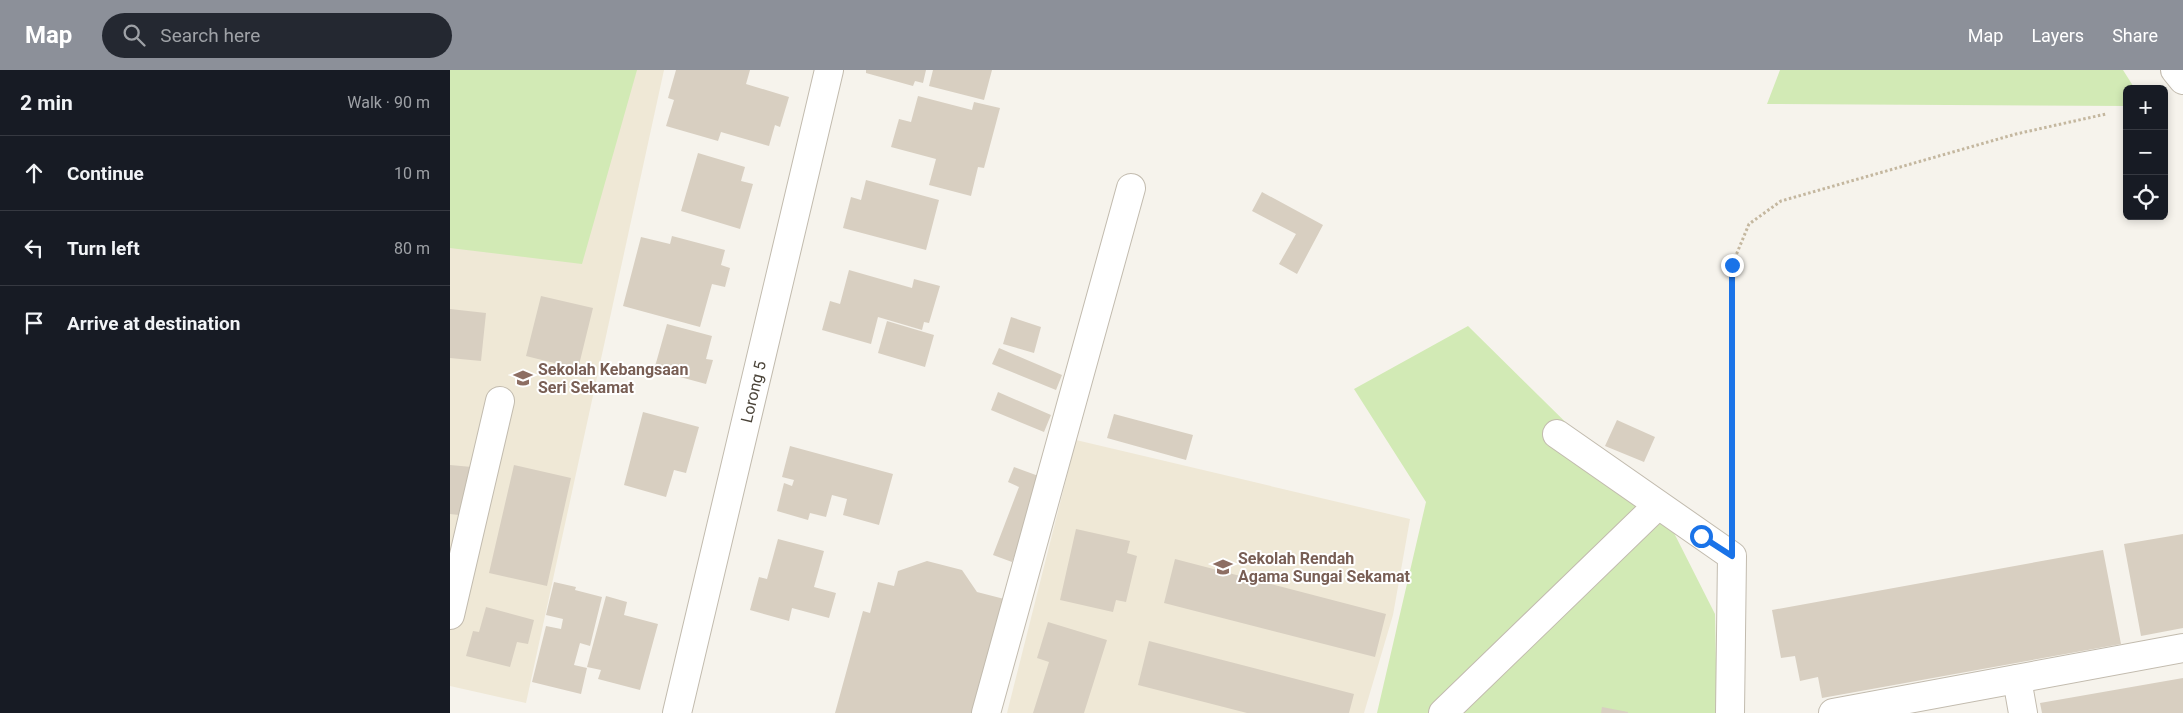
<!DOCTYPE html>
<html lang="en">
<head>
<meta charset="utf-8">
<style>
  body { margin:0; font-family:Roboto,sans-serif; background:#242831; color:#f1f3f6 }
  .controls { position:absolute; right:15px; top:15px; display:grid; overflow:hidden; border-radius:8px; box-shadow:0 2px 8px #0003 }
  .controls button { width:45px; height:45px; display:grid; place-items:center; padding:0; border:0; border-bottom:1px solid #363941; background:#171b24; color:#f1f3f6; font:25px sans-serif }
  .stop { position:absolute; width:15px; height:15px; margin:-11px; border:4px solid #1a73e8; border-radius:50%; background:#fff }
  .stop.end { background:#1a73e8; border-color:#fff; box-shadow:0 1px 5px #0008 }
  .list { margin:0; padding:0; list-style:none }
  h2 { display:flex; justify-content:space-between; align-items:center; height:65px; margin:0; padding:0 20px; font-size:21px }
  h2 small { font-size:16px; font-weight:400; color:#9ea1a6 }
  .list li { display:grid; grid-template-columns:32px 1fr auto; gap:15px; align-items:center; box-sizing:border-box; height:75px; padding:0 20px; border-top:1px solid #363941 }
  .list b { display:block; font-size:19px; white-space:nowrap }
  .list em { font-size:16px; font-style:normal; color:#9ea1a6 }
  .icon { flex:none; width:28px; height:28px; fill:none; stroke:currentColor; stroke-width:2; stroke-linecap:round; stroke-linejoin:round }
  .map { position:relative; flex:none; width:1733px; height:643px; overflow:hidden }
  header { display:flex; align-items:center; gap:30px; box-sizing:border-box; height:70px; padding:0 25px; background:#8c9099; color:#fff }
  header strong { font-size:24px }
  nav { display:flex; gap:28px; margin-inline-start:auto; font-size:18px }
  .search { width:350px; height:45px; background:#242831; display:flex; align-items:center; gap:12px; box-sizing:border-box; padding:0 18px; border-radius:28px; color:#9ea1a6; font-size:19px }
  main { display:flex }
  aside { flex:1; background:#171b24 }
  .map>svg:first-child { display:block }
  .education { fill:#efe8d6 }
  .green { fill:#d2eab5 }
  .building { fill:#d8cfc1 }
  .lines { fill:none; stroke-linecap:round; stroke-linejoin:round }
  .minor-casing { stroke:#c2bbae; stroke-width:30 }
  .path { stroke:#c4b79f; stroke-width:3; stroke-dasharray:2.5 2.5; stroke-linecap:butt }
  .minor { stroke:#fff; stroke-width:28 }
  .route { stroke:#1a73e8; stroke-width:6 }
  .labels { text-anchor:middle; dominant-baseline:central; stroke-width:4; stroke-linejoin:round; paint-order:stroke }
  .education-label { font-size:16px; font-weight:bold; fill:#785e54; stroke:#fff; text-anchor:start }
  .street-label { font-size:16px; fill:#4b4439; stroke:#fff }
</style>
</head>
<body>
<header>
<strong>Map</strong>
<div class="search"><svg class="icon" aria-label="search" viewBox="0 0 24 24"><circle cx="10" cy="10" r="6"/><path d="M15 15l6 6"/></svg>Search here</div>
<nav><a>Map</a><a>Layers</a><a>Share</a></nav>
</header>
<main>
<aside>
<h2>2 min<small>Walk · 90 m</small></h2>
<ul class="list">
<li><svg class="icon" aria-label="ahead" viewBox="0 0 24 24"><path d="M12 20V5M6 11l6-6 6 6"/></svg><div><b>Continue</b></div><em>10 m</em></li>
<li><svg class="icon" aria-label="left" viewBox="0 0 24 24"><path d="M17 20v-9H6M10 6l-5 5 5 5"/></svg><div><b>Turn left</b></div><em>80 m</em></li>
<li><svg class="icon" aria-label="arrive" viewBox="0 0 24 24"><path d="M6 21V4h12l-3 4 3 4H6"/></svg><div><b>Arrive at destination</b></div></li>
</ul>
</aside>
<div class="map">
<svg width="1733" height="643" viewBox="0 0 1733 643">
  <rect width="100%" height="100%" fill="#f6f3ec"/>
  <path class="education" d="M 0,0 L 214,0 L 76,633 L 0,616 Z
    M 626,370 L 960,449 L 943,545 L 914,643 L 557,643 Z"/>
  <path class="green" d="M 0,0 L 187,0 L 132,194 L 0,178 Z
    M 1330,0 L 1673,0 L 1685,19 L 1677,19 L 1677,36 L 1317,34 Z
    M 1018,256 L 1220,455 L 1265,544 L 1267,643 L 927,643 L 976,432 L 904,319 Z"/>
  <path class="building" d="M 226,0 L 300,0 L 296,14 L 339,27 L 330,57 L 325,55 L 319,76 L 271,62 L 268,71 L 216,56 L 224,30 L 218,28 Z
    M 416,0 L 476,0 L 473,13 L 465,11 L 463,16 L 416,3 Z
    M 483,0 L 542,0 L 534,30 L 479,16 Z
    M 468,26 L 522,40 L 524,32 L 550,38 L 534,98 L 528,97 L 521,126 L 479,115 L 486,89 L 441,77 L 449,49 L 461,52 Z
    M 248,83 L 295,97 L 291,111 L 303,114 L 290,159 L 231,141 Z
    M 416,110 L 489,130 L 476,180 L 393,158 L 401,127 L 411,130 Z
    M 812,122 L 873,155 L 847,204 L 829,194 L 846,164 L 802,141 Z
    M 222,166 L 275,180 L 271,195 L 280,198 L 275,217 L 262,214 L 250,257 L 173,236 L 191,167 L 220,174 Z
    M 399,200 L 462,218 L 464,209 L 490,216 L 479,253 L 474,252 L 472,260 L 428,247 L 421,274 L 372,260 L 380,231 L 390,234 Z
    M 91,226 L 143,238 L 128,299 L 76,286 Z
    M 0,239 L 36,243 L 31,291 L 0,288 Z
    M 561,247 L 591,257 L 584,283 L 553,274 Z
    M 437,251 L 484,265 L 475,297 L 428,283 Z
    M 217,254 L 262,266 L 256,289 L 263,290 L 256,314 L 204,300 Z
    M 549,278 L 612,305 L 606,320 L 542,294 Z
    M 548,322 L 601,345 L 594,362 L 541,340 Z
    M 193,342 L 249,357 L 236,403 L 224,400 L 216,427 L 174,415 Z
    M 664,344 L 743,365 L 736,390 L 657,368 Z
    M 1167,350 L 1205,367 L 1194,392 L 1155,376 Z
    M 340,376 L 443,404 L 429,455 L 393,445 L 397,429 L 382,425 L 376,447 L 360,443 L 358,450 L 327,441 L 334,413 L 342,416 L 344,410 L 332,407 Z
    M 0,395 L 22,397 L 18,446 L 0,444 Z
    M 64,395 L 121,408 L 97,516 L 39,503 Z
    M 564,397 L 594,408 L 562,492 L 543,485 L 569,417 L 558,412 Z
    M 626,459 L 680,471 L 677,483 L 687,486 L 676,532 L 666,530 L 663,542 L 610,530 Z
    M 1733,464 L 1733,558 L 1691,566 L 1674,474 Z
    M 328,469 L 374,481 L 364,517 L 386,523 L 379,548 L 342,538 L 339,551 L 300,540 L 309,507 L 317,509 Z
    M 1653,480 L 1671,574 L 1372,628 L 1368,607 L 1350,611 L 1345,586 L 1331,588 L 1322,540 Z
    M 725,489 L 936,544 L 925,587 L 714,533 Z
    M 477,491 L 512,500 L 527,522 L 562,531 L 535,643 L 385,643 L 413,541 L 420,543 L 428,512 L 444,516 L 448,501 Z
    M 104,512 L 126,517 L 125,520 L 152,527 L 140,576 L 130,573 L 124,595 L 137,598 L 131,624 L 82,612 L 96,556 L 111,559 L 113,549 L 96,545 Z
    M 156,526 L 177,532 L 174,545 L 208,554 L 190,620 L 148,609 L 151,600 L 137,597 Z
    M 36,537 L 84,550 L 78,574 L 67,572 L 60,597 L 16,586 L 23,561 L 29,562 Z
    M 598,552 L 657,570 L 634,643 L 583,643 L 599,592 L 587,588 Z
    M 699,571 L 904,624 L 899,643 L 797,643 L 688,615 Z
    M 1733,608 L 1733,643 L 1592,643 L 1590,633 Z
    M 1152,637 L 1178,642 L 1178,643 L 1151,643 Z"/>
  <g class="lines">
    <g class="minor-casing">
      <g id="minor">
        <path d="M 1725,0 L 1733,10"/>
        <path d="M 1107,364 L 1282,486 L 1280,643"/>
        <path d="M 0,545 L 50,331"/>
        <path d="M 1567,609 L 1573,643"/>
        <path id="s1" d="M 227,643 L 379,0"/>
        <path d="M 536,643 L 681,118"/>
        <path d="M 993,643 L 1207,436"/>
        <path d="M 1383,643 L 1733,578"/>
      </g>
    </g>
    <path class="path" d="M 1282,453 L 1282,195 L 1299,154 L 1331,131 L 1566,64 L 1656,44"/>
    <use href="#minor" class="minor"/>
  </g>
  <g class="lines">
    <path class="route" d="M 1251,466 L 1282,486 L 1282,195"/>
  </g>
  <defs>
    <g id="school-bare" transform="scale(1.5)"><path d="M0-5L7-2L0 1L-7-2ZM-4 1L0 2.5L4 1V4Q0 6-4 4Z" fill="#8d6e63" stroke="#fff" stroke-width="2.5" paint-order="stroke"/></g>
  </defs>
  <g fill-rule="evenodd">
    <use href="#school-bare" x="73" y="308"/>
    <use href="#school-bare" x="773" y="497"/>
  </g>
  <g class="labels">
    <g class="education-label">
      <text x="88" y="299">Sekolah Kebangsaan<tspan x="88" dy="18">Seri Sekamat</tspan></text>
      <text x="788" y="488">Sekolah Rendah<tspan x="788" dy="18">Agama Sungai Sekamat</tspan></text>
    </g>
    <g class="street-label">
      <text stroke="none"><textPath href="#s1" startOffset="330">Lorong 5</textPath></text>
    </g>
  </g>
</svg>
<div class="controls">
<button>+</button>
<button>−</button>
<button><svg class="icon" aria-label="locate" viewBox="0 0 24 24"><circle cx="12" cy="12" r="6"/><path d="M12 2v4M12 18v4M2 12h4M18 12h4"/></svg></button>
</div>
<div class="stop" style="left:1251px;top:466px"></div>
<div class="stop end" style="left:1282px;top:195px"></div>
</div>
</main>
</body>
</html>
